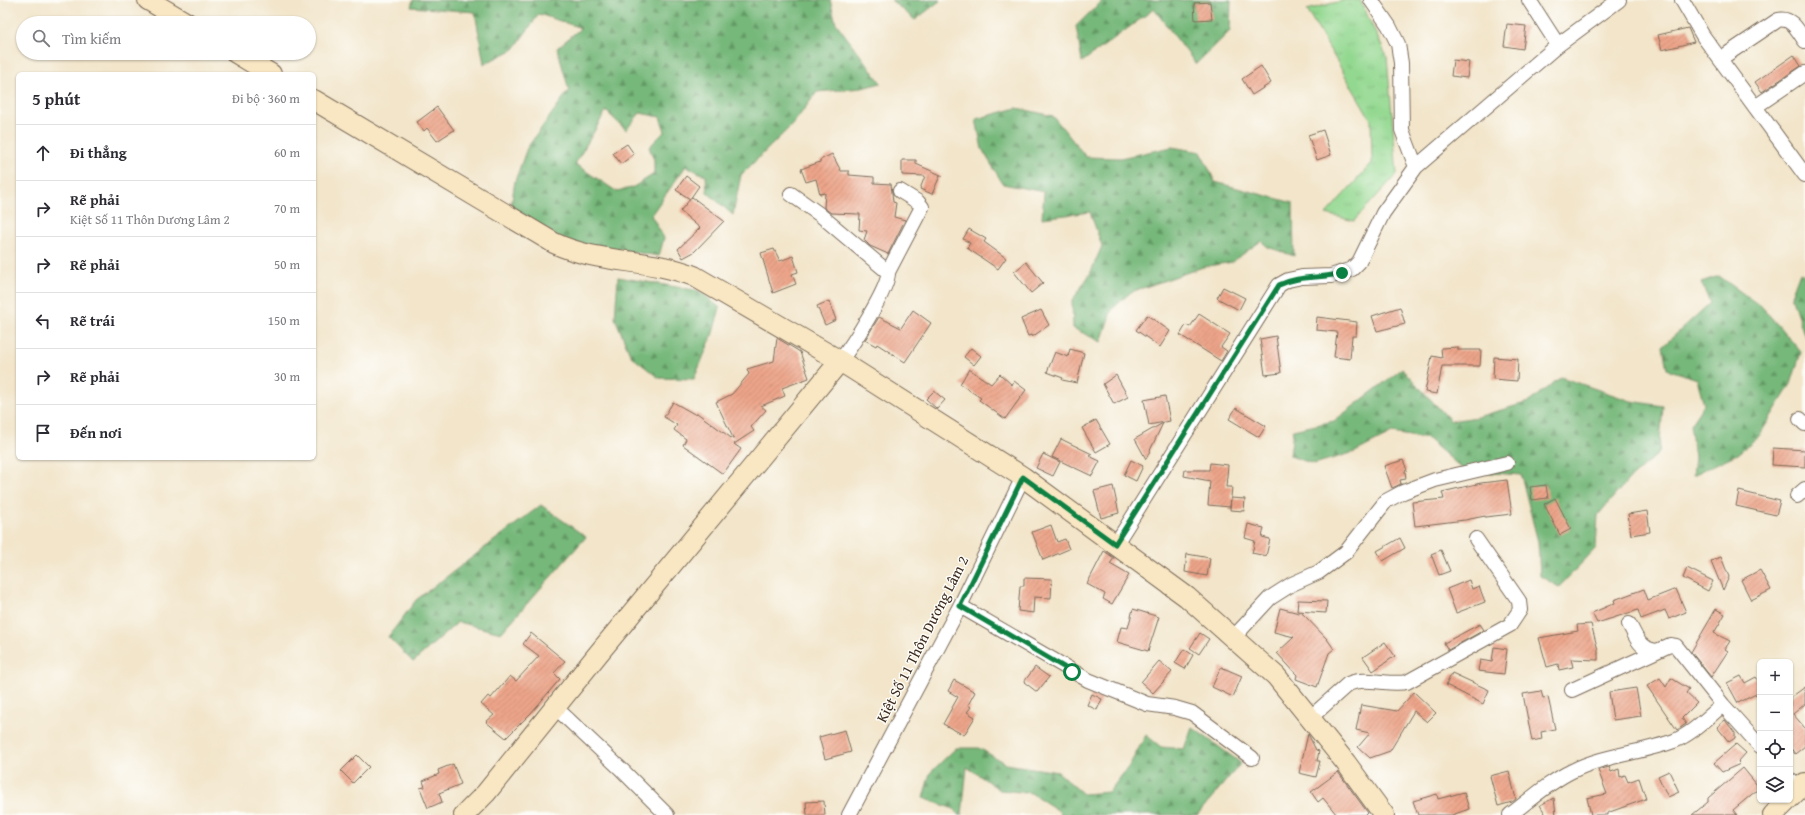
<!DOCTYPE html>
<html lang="vi">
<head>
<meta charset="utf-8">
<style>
  body { margin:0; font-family:"Gentium Book Plus",serif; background:#f2f2f3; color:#2b2b33 }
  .controls { position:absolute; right:12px; bottom:12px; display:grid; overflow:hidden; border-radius:6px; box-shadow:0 1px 3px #0004 }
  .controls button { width:36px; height:36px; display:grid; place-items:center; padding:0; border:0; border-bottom:1px solid #e1e1e2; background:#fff; color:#2b2b33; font:20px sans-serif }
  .stop { position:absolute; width:12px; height:12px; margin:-9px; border:3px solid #0b8043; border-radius:50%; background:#fff }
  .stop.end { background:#0b8043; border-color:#fff; box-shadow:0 1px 4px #0008 }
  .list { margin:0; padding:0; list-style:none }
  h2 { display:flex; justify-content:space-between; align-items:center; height:52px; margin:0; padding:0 16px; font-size:17px }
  h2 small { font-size:13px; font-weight:400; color:#7c7c81 }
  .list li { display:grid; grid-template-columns:26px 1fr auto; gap:12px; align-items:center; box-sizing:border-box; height:56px; padding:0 16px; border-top:1px solid #e1e1e2 }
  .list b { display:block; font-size:15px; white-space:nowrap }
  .list p { margin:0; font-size:13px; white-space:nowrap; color:#7c7c81 }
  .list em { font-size:13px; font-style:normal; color:#7c7c81 }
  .icon { flex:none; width:22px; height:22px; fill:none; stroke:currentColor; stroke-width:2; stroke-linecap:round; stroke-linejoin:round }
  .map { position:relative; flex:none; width:1805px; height:815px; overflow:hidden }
  .search { position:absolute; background:#fff; box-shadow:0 1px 3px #0004; left:16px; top:16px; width:300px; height:44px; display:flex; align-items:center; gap:10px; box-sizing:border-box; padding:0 14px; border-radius:22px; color:#7c7c81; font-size:15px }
  .panel { position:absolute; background:#fff; box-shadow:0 1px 3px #0004; left:16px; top:72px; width:300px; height:388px; border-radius:6px }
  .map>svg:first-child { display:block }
  .grass { fill:url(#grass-tufts); stroke:#678157 }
  .forest { fill:url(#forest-firs); stroke:#58714c; fill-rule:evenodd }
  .building { fill:url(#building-hatch) }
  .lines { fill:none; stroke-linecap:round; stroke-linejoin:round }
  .street-casing { stroke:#7b6b5a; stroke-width:16 }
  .secondary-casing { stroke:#7b6b5a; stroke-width:22 }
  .street { stroke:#fff; stroke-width:14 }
  .secondary { stroke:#f9e7c3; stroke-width:20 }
  .route { stroke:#0b8043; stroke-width:5 }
  .labels { text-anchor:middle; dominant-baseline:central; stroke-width:3; stroke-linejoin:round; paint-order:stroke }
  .street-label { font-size:15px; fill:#3b2a1e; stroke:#fdfcf7 }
</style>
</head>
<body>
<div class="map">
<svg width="1805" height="815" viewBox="0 0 1805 815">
  <defs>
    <pattern id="grass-tufts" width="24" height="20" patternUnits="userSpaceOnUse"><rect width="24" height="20" fill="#93d890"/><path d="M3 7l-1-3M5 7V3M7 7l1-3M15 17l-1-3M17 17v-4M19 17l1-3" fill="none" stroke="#80ba7c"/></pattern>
    <pattern id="forest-firs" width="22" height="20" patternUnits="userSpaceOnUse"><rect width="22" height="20" fill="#76b87a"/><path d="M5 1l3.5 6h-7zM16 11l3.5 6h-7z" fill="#629663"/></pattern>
    <pattern id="building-hatch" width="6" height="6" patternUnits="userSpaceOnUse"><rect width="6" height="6" fill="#eda58a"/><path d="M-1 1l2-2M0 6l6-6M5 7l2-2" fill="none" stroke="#c18770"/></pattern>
  </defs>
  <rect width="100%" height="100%" fill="#fdfcf7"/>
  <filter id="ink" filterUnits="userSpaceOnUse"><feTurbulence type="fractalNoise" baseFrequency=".025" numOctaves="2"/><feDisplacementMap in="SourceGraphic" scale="8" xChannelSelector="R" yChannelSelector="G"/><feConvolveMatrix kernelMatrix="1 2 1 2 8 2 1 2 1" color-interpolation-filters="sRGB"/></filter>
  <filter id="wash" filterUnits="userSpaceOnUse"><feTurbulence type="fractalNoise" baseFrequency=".012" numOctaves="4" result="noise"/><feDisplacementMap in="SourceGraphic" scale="16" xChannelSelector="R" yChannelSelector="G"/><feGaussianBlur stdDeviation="0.9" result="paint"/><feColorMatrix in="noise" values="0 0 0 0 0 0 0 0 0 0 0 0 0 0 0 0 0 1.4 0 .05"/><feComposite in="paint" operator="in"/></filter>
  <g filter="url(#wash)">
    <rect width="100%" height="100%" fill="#f2e5ca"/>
    <path class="grass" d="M 1345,0 L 1360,0 L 1387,57 L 1397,174 L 1354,221 L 1326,214 L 1372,163 L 1371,120 L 1307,10 Z"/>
    <path class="forest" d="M 413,0 L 830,0 L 836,23 L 881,83 L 862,88 L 817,92 L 793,124 L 741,175 L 733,215 L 707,192 L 706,176 L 686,166 L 651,215 L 664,238 L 659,256 L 564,241 L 511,206 L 515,181 L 527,148 L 569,90 L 557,48 L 581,28 L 539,14 L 514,49 L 484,64 L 475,12 L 411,7 ZM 606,111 L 626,130 L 640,113 L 660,117 L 665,131 L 649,147 L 654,160 L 654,174 L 632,188 L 616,191 L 575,164 Z
      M 891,0 L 941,0 L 915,20 Z
      M 1103,0 L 1231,0 L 1230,31 L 1196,64 L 1154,9 L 1082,62 L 1076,26 Z
      M 1017,108 L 1053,116 L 1086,157 L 1120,158 L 1172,147 L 1201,152 L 1215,182 L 1293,203 L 1294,256 L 1268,247 L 1261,241 L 1232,262 L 1203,267 L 1131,292 L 1112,309 L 1101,342 L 1073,328 L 1072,301 L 1090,274 L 1102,246 L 1090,212 L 1042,218 L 1044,192 L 1003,184 L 982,149 L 976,119 Z
      M 1800,272 L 1805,276 L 1805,337 L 1791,296 Z
      M 1719,276 L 1763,308 L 1801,352 L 1791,384 L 1759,436 L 1737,454 L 1693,475 L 1695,457 L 1690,425 L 1704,404 L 1697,379 L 1667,369 L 1663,346 L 1710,303 L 1701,282 Z
      M 618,277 L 700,291 L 720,308 L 712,336 L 694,379 L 659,378 L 631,356 L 615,318 Z
      M 1402,369 L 1451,421 L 1477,417 L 1529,402 L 1561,377 L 1631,401 L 1663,406 L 1659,453 L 1628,480 L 1598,515 L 1596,548 L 1559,587 L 1540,576 L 1538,542 L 1521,475 L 1465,471 L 1428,439 L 1392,433 L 1355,452 L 1314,464 L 1290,456 L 1293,430 L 1334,421 Z
      M 541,505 L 586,537 L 501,633 L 458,622 L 413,662 L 388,637 L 416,600 Z
      M 1192,727 L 1241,763 L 1197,815 L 1061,815 L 1059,811 L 1031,793 L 1000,790 L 967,767 L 962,815 L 959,815 L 954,809 L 923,798 L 930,773 L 956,748 L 979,748 L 1006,764 L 1058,772 L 1083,794 L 1109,792 L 1129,766 L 1146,735 L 1161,747 L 1184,749 Z"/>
    <g id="blocks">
      <path class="building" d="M 1210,2 L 1212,19 L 1195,20 L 1194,3 Z
        M 1507,24 L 1526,26 L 1523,49 L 1504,46 Z
        M 1688,28 L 1694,42 L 1662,50 L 1658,35 Z
        M 1794,55 L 1801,66 L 1762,92 L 1755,82 Z
        M 1453,60 L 1469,62 L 1467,78 L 1451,76 Z
        M 1261,66 L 1271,83 L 1252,95 L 1242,79 Z
        M 437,107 L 454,130 L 437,141 L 427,128 L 424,131 L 417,122 Z
        M 1323,130 L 1331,155 L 1317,160 L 1308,135 Z
        M 627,144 L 634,154 L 621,164 L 613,153 Z
        M 832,154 L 841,171 L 849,171 L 849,175 L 874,177 L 874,183 L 891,184 L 893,202 L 896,203 L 894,217 L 905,220 L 888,254 L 870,246 L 864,240 L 867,231 L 859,230 L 860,214 L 831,213 L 824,208 L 825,193 L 820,194 L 816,179 L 806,182 L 801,169 L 820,162 L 820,160 Z
        M 902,160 L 916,160 L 916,164 L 943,176 L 940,176 L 932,194 L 920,189 L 925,176 L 902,175 Z
        M 686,176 L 699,186 L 690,199 L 676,190 Z
        M 692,197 L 724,221 L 694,252 L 683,258 L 678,249 L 700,228 L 680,211 Z
        M 969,229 L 986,239 L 984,242 L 1006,258 L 998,269 L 967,248 L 970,243 L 963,239 Z
        M 774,249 L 780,261 L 793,256 L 798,272 L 792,274 L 796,284 L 773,293 L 761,253 Z
        M 1026,262 L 1043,283 L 1031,293 L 1014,272 Z
        M 1223,287 L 1245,298 L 1239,310 L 1217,298 Z
        M 829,301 L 836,320 L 825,325 L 817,306 Z
        M 1400,307 L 1405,324 L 1377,331 L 1372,316 Z
        M 913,310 L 931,323 L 905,362 L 877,344 L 876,346 L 865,340 L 879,317 L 901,328 Z
        M 1041,310 L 1049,325 L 1032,337 L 1031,335 L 1028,336 L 1021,319 Z
        M 1199,314 L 1230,334 L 1221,347 L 1227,351 L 1221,361 L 1180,335 L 1186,325 L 1190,327 Z
        M 1147,315 L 1170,331 L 1160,347 L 1136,330 Z
        M 1317,317 L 1357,322 L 1356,336 L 1352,336 L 1350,359 L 1334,357 L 1337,332 L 1316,330 Z
        M 1276,336 L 1281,373 L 1265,375 L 1260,339 Z
        M 777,338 L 800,352 L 809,378 L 782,388 L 785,396 L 761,406 L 766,410 L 751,427 L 754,431 L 734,444 L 741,449 L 723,474 L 683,445 L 686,439 L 674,430 L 677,425 L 664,417 L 673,402 L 696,415 L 697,413 L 734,440 L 716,402 L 732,394 L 749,374 L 747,369 L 774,361 Z
        M 1458,347 L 1458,350 L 1481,350 L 1480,366 L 1442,366 L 1437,394 L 1425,392 L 1432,356 L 1442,358 L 1441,348 Z
        M 971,348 L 981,356 L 974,365 L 964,357 Z
        M 1070,349 L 1084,353 L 1077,383 L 1062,380 L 1063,378 L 1047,372 L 1055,352 L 1068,357 Z
        M 1494,357 L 1518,359 L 1517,381 L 1493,379 Z
        M 969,369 L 991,384 L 1000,374 L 1012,385 L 1014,381 L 1026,390 L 1005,419 L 979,400 L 981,398 L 960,384 Z
        M 1116,375 L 1128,397 L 1114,404 L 1103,384 Z
        M 934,391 L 945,400 L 937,409 L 926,399 Z
        M 1165,396 L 1170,421 L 1149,425 L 1144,400 Z
        M 1236,408 L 1266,426 L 1259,437 L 1229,419 Z
        M 1096,420 L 1110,444 L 1096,452 L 1082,428 Z
        M 1163,423 L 1146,459 L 1135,439 Z
        M 1061,439 L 1092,454 L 1089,456 L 1100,461 L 1092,476 L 1052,457 Z
        M 1773,448 L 1805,450 L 1805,467 L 1772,465 Z
        M 1043,454 L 1060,462 L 1053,476 L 1036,468 Z
        M 1131,460 L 1143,466 L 1136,481 L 1124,475 Z
        M 1403,460 L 1407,470 L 1405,471 L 1406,479 L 1400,480 L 1401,484 L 1392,488 L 1384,466 Z
        M 1210,463 L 1228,465 L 1226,487 L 1232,487 L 1230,507 L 1208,505 L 1210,481 L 1184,476 L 1185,470 L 1209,470 Z
        M 1507,480 L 1512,514 L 1485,517 L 1485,516 L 1465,520 L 1415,526 L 1412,502 L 1444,499 L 1442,492 L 1481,483 Z
        M 1546,485 L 1548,498 L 1532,500 L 1530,487 Z
        M 1113,486 L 1119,513 L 1101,518 L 1094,491 Z
        M 1739,491 L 1780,501 L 1776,515 L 1736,506 Z
        M 1231,498 L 1245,499 L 1244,511 L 1230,510 Z
        M 1555,498 L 1571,529 L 1560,535 L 1544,504 Z
        M 1647,511 L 1650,532 L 1631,535 L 1628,514 Z
        M 1248,524 L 1264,528 L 1262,537 L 1270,539 L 1266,556 L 1252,553 L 1255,541 L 1245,538 Z
        M 1051,525 L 1057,542 L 1065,539 L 1069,549 L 1043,560 L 1032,532 Z
        M 1400,538 L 1405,548 L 1383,561 L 1377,551 Z
        M 1441,550 L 1450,571 L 1439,575 L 1431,554 Z
        M 1104,551 L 1114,558 L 1110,564 L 1129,575 L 1112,604 L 1103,599 L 1105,594 L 1087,584 Z
        M 1187,554 L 1210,558 L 1207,576 L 1185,572 Z
        M 1721,557 L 1729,577 L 1723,590 L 1711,561 Z
        M 1687,568 L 1713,581 L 1708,591 L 1683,578 Z
        M 1760,570 L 1771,590 L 1751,600 L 1741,580 Z
        M 1024,578 L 1052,579 L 1051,598 L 1034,597 L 1033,613 L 1018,611 L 1020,586 L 1024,586 Z
        M 1469,580 L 1472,589 L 1479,586 L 1485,602 L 1456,613 L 1447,589 Z
        M 1644,589 L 1648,600 L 1676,589 L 1686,612 L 1669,619 L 1665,610 L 1641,619 L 1638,610 L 1597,623 L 1592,613 L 1615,603 L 1614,600 Z
        M 1298,600 L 1327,601 L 1326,613 L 1297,611 Z
        M 1280,608 L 1303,614 L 1327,639 L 1334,649 L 1329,653 L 1317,687 L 1296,679 L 1297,675 L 1277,653 L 1294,637 L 1274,632 Z
        M 1133,609 L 1159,617 L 1148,651 L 1117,642 L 1121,627 L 1128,628 Z
        M 1716,609 L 1725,614 L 1714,633 L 1730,641 L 1725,649 L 1728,651 L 1711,677 L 1691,652 Z
        M 1480,624 L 1484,630 L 1448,650 L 1444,643 Z
        M 1591,624 L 1598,650 L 1598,660 L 1571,659 L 1573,667 L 1559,670 L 1558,664 L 1547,667 L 1539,638 L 1578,631 L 1577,625 Z
        M 531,633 L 565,661 L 554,673 L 560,679 L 531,713 L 506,738 L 486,722 L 494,715 L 481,704 L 488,696 L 491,698 L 510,676 L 516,681 L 539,656 L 523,644 Z
        M 1200,633 L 1209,639 L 1199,654 L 1190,648 Z
        M 1385,642 L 1395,656 L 1373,671 L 1363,657 Z
        M 1494,647 L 1507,649 L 1504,674 L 1478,671 L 1480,660 L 1492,662 Z
        M 1184,649 L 1193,655 L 1185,669 L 1175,663 Z
        M 1159,661 L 1172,672 L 1153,693 L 1141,682 Z
        M 1035,667 L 1049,677 L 1037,692 L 1024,682 Z
        M 1221,667 L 1242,676 L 1233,697 L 1212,687 Z
        M 1452,673 L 1489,690 L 1483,704 L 1446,685 Z
        M 1741,676 L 1745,683 L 1756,677 L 1760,684 L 1760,692 L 1738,703 L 1727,683 Z
        M 1660,678 L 1666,687 L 1671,678 L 1689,689 L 1686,693 L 1697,703 L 1682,718 L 1686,724 L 1677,730 L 1647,686 Z
        M 954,680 L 975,692 L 968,705 L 971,707 L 967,712 L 975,717 L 964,735 L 943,724 L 958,697 L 948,691 Z
        M 1805,687 L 1805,704 L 1793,714 L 1805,728 L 1805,746 L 1795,754 L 1790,747 L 1790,698 Z
        M 1636,688 L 1641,716 L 1613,720 L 1609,692 Z
        M 1541,691 L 1543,698 L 1548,697 L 1555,729 L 1541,732 L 1542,739 L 1532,741 L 1523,694 Z
        M 1414,692 L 1436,713 L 1427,722 L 1414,711 L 1390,751 L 1370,758 L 1358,747 L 1370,733 L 1356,730 L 1361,705 L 1397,711 Z
        M 1092,694 L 1102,699 L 1097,710 L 1087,705 Z
        M 1725,720 L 1735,733 L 1735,738 L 1729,742 L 1717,727 Z
        M 845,730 L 851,752 L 825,759 L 819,737 Z
        M 1308,734 L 1316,750 L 1319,751 L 1317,761 L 1320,761 L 1316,777 L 1299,773 Z
        M 1736,744 L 1746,753 L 1738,762 L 1740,764 L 1722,772 L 1714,763 Z
        M 357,755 L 369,767 L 353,783 L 341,771 Z
        M 453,764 L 461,784 L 439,793 L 442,802 L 428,808 L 420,788 L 425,787 L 423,781 L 439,774 L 438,770 Z
        M 1609,767 L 1611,772 L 1619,769 L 1620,777 L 1625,775 L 1628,782 L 1639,778 L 1646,799 L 1607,813 L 1607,815 L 1591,815 L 1587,798 L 1607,794 L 1598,770 Z
        M 1743,768 L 1757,785 L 1757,790 L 1733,810 L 1737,815 L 1692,815 L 1708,802 L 1708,798 Z
        M 1509,771 L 1516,799 L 1512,802 L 1498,806 L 1490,776 Z
        M 1669,771 L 1679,792 L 1668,797 L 1658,776 Z
        M 1338,772 L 1368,813 L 1366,815 L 1337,815 L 1323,798 L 1318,802 L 1311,792 Z
        M 1464,792 L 1469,809 L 1452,815 L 1418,815 L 1413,801 L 1437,794 L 1438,799 Z
        M 1554,798 L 1556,815 L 1546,815 L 1540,805 Z
        M 824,801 L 825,815 L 807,815 L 806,802 Z"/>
    </g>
  </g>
  <g filter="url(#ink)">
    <use href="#blocks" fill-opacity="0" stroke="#7b6b5a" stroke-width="1"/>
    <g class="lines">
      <g class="street-casing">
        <path id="street" d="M 1371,0 L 1389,26 L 1398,44 L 1401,63 L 1402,130 L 1416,167
          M 1529,0 L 1558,45
          M 1682,0 L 1703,36 L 1805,175
          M 1720,59 L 1778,20 C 1792,17 1798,31 1805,41
          M 1755,107 L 1805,73
          M 791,194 L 819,214 L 888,272 C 890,287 851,347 840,361
          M 888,272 L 922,207 L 918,202 L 900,191
          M 1800,419 L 1805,424
          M 1797,496 L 1805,489
          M 1115,545 L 1279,285 L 1288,280 L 1302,277 L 1331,276 L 1352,269 L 1359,262 L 1383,213 L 1416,167 L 1558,45 L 1619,0
          M 960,606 L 1088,680 L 1147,704 L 1175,708 L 1192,713 L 1252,758
          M 1629,624 C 1637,638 1638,648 1656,651
          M 1233,638 L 1270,598 L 1292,584 L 1319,572 L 1346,552 L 1386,501 L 1403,492 L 1435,480 L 1507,463
          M 1572,690 L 1670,645 L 1676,646 L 1723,705 L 1760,746
          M 555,707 L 622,770 L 667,815
          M 1310,718 L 1348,684 C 1366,676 1388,686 1407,682 L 1510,625 L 1520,610 L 1519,601 L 1476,539
          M 1790,780 L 1799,789
          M 849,815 L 960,606 L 1023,477
          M 1510,815 C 1530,800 1549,782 1572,771 C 1604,755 1641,753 1674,741 C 1692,734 1708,717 1723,705"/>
      </g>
      <g class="secondary-casing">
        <path id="secondary" d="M 148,0 L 187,23
          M 236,53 L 271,74
          M 314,100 L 554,243 C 598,264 649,258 694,276 L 840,361 L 1023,477 L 1187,597 L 1276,676 L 1346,763 L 1384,815
          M 1790,798 L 1805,783
          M 464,815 L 486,793 L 598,654 L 840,361
          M 1773,815 L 1788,800"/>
      </g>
      <use href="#street" class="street"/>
      <use href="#secondary" class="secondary"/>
    </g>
  </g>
  <g class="lines" filter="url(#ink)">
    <path class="route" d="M 1072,672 L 960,606 L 1023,477 L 1115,544 L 1279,285 C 1299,275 1321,279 1342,273"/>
  </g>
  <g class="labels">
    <g class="street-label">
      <text transform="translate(922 639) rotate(-63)">Kiệt Số 11 Thôn Dương Lâm 2</text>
    </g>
  </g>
</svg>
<div class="controls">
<button>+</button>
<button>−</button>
<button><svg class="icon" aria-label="locate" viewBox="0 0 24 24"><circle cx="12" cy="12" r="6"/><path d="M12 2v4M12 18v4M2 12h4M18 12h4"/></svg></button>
<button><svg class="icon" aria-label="layers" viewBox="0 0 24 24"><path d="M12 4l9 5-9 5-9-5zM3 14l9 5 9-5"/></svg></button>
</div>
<div class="stop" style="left:1072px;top:672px"></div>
<div class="stop end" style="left:1342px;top:273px"></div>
<div class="search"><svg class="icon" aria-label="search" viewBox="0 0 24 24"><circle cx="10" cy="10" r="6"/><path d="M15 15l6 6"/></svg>Tìm kiếm</div>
<section class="panel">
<h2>5 phút<small>Đi bộ · 360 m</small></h2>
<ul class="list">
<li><svg class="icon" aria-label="ahead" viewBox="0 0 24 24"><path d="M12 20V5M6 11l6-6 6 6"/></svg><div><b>Đi thẳng</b></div><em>60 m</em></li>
<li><svg class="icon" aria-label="right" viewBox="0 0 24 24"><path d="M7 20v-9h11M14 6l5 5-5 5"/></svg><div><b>Rẽ phải</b><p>Kiệt Số 11 Thôn Dương Lâm 2</p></div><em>70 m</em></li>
<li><svg class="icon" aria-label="right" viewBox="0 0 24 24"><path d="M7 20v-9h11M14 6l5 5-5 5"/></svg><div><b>Rẽ phải</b></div><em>50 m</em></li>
<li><svg class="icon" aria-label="left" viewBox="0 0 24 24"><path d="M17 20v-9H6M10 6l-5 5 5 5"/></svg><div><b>Rẽ trái</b></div><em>150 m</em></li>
<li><svg class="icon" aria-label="right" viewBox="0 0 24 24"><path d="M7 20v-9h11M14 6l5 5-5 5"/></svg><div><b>Rẽ phải</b></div><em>30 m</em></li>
<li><svg class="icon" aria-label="arrive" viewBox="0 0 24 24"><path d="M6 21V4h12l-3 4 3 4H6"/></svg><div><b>Đến nơi</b></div></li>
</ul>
</section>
</div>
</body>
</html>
